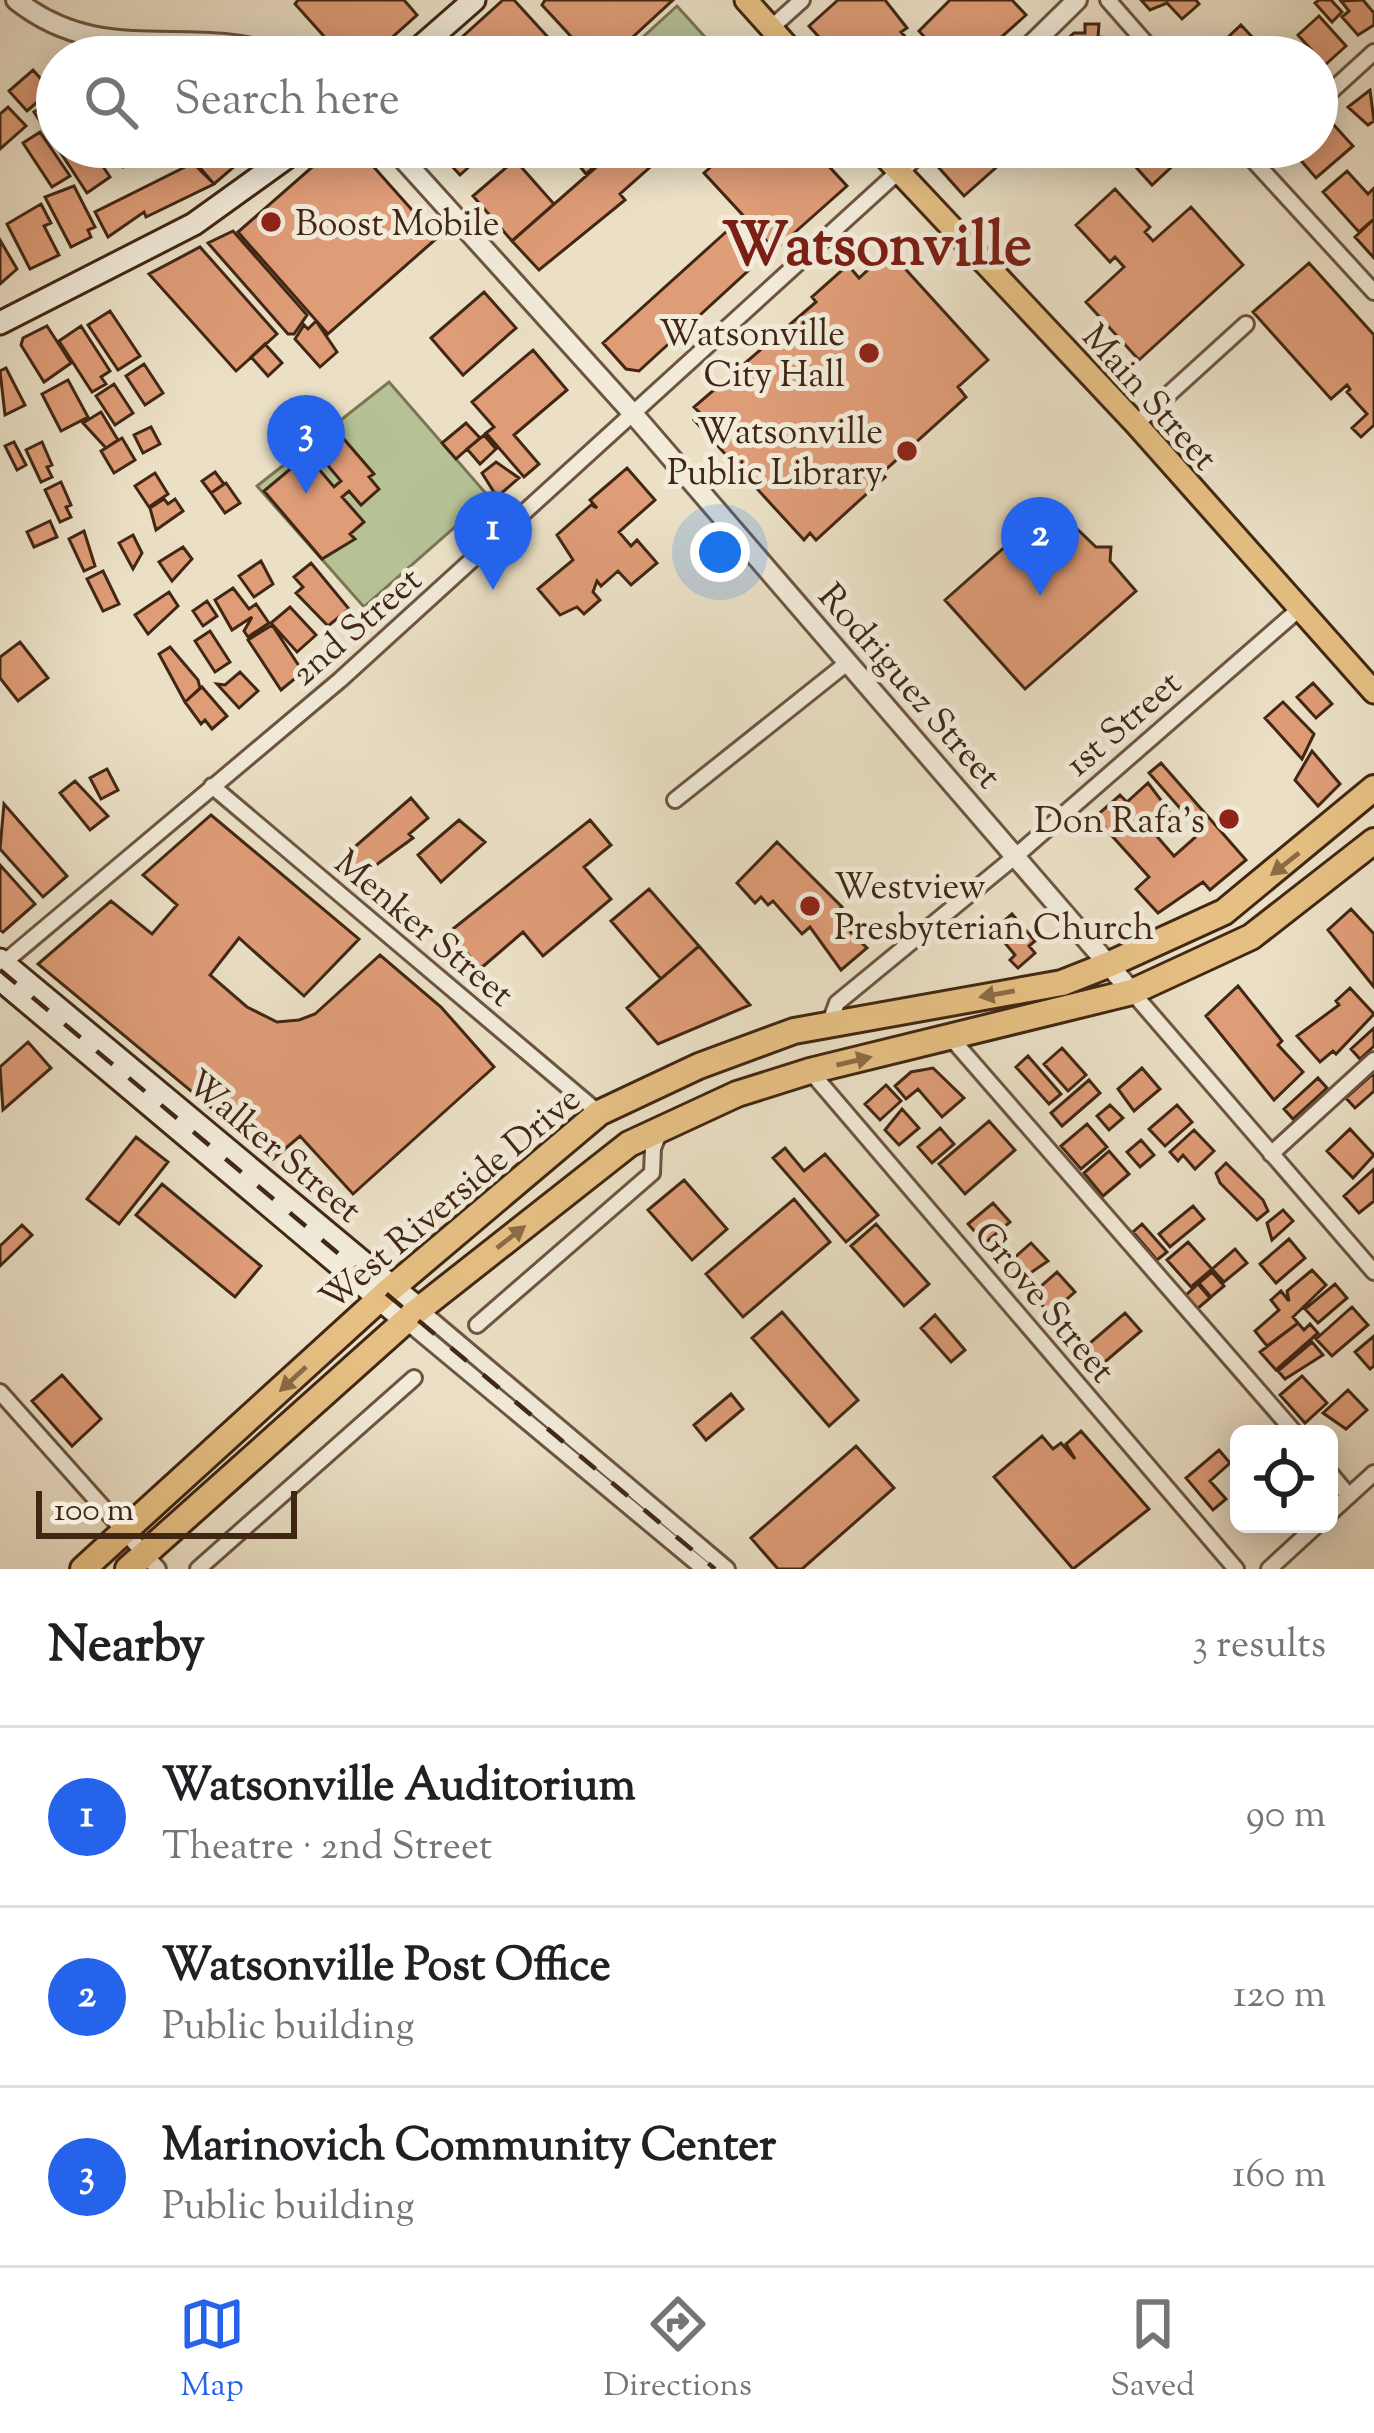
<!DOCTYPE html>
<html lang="en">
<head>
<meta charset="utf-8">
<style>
	:root { --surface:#fff; --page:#f6f6f6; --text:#202124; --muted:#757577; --line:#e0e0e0; --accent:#2563eb }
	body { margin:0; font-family:"Sorts Mill Goudy",serif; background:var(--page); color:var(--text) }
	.controls { position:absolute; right:36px; bottom:36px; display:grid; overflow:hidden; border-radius:18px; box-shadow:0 6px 30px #0003 }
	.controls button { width:108px; height:108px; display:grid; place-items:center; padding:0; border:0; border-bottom:3px solid var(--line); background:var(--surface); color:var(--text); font:60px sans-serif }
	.scale { position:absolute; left:36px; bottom:30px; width:261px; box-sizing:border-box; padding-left:12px; border:6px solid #412713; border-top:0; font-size:33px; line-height:42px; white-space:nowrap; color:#412713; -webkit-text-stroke:9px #f2ebda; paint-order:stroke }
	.you { position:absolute; left:720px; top:552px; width:42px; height:42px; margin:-30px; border:9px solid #fff; border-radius:50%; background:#1a73e8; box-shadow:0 0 0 18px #1a73e833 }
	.badge { display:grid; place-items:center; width:78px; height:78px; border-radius:50%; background:var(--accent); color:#fff; font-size:39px; font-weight:700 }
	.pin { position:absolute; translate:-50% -99px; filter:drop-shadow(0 3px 6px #0008) }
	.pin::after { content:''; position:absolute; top:63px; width:42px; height:36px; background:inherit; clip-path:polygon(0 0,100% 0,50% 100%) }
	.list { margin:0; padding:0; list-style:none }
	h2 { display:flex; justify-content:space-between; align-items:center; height:156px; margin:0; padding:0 48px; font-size:51px }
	h2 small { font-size:39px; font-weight:400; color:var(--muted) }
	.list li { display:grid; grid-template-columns:78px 1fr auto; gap:36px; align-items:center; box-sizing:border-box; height:180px; padding:0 48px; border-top:3px solid var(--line) }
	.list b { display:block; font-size:45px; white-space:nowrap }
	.list p { margin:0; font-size:39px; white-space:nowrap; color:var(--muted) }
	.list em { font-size:39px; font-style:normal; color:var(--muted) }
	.icon { flex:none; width:66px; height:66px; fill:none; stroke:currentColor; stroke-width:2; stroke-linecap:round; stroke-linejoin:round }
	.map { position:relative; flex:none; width:1374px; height:1569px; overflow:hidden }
	.search { position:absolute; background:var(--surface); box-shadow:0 6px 30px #0003; left:36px; right:36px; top:36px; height:132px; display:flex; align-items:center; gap:30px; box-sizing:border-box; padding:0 42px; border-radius:66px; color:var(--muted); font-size:45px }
	.sheet { height:696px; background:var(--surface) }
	nav { display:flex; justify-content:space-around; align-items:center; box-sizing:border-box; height:168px; border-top:3px solid var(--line); background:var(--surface); font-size:33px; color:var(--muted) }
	nav a { display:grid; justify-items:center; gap:6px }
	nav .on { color:var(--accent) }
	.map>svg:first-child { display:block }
</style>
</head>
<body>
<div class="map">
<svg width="1374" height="1569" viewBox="0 0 1374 1569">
	<rect width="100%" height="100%" fill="#ebe0c6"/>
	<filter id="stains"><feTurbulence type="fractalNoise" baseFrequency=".00167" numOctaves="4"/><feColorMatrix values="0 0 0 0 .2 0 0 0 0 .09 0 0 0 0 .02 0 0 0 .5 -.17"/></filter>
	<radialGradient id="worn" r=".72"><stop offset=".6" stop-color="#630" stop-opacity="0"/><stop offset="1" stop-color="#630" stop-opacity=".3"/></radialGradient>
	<!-- green -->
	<path fill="#b6c296" stroke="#7c7454" stroke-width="3" d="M677,6L723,57H621Z
		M389,382L489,497L364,607L257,486Z"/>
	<!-- building -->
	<path fill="#de9c77" stroke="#412713" stroke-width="3" d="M298,0H404L417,15L370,57H351L335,40L331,44L295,4Z
		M503,0H514L566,57H440Z
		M545,0H673L611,57H590L542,5Z
		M838,0H885L907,28L901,32L922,55L933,46L919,31L950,0H1012L1026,15L979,57H837L809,26Z
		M1141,0H1196L1199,4L1182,19L1167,3L1150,10Z
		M1319,0H1331L1342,12L1332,22L1315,3Z
		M1363,0L1374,13V25L1358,35L1342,17L1349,11L1341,1Z
		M1319,16L1346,46L1325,65L1298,35Z
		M1085,24H1099L1098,37L1112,38L1123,57H1047L1074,33H1085Z
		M1241,25L1254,39L1234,57H1207Z
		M33,70L51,90L27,111L9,91Z
		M1370,90L1374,121L1368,125L1348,107Z
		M57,97V147H90L110,177L87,193L34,112Z
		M8,107L26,126L0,149V114Z
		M1333,124L1353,146L1316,178L1297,156L1317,147V138Z
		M40,132L70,176L52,187L23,143Z
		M105,147H151L123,167Z
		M177,147H257L214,184Z
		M335,147H356L437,238L328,334L238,232Z
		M434,147H491L460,175Z
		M579,147H617L586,174L574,159L583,152Z
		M619,147H647L658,160L620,194L625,200L539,270L512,241Z
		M733,147H811L847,186L775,250L704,173Z
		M946,147H1019L964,196L932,160Z
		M1154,147H1193L1152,185L1134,165Z
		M515,160L554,204L512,241L473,196Z
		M195,162L214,184L146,217L144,212L108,237L95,212Z
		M1347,171L1368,194L1374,188V219L1359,232L1323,192Z
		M74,186L95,227L88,230L91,237L71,247L45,197Z
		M1115,189L1150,227L1145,232L1153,241L1191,207L1243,265L1139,360L1086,302L1124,267L1115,257L1110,262L1076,225Z
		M41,204L51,223L44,226L59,255L30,269L7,224Z
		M1374,219V258L1355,237Z
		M233,231L307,315L294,334H288L208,243Z
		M727,231L750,256V269L639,371L626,369L603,343Z
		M0,240L17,269L0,284Z
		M200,247L277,334L236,371L149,274Z
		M889,251L988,360L958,387L966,397L881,474L885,477L816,540L810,533L804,540L694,420L701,414L694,407L816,302L812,297L848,265L859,278Z
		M1309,263L1374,335V425L1361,437L1352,428L1367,414L1347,392L1350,389L1347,385L1331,399L1253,312Z
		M484,292L516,328L463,375L431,338Z
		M110,311L140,356L118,370L88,325Z
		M316,321L337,352L320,367L295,339L304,325L308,329Z
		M47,326L71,363L44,382L21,345L23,338Z
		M81,326L110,371L101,377L106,384L92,392L59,341Z
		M265,344L282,363L268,376L251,357Z
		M533,350L567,390L514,435L539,464L524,477L486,433L494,427L472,402Z
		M144,364L163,393L145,405L126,376Z
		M6,368L25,405L5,415L0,371Z
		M68,380L88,417L61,431L42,394Z
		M114,384L133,413L115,425L96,396Z
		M101,412L118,440L106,448L83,423Z
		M330,423L374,474L369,477L379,489L361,505L349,491L342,497L364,522L350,534L355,539L322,559L264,491L307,455L334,487L341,481L308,442Z
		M466,423L480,438L456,459L442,443Z
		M151,427L160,444L143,453L134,435Z
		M484,435L496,449L480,464L467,449Z
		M122,438L135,460L114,473L101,451Z
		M14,442L26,465L17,470L5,446Z
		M42,442L52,465L47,467L52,477L41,482L26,450Z
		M496,462L519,478L497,497L482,473Z
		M627,468L655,500L619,532L631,546L637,540L657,563L631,585L618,571L601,586L597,581L593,592L600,600L584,614L577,607L560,615L538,589L573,560L557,535L591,505L597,508L590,500Z
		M215,472L224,484L211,493L202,481Z
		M155,473L168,494L149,507L135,486Z
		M61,482L71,505L66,507L71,517L60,522L45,490Z
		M226,483L240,503L225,513L211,493Z
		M164,499L168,504L175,499L183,511L156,530L150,508Z
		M1052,505L1096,547H1111L1110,561L1136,591L1025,689L945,600Z
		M50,521L57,537L34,547L27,532Z
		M84,531L95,566L84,571L69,539Z
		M133,535L142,553L133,569L119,543Z
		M183,547L192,559L172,581L159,562Z
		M261,561L273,584L254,597L239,576Z
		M311,563L349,609L328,626L296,593L303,587L294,577Z
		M103,571L119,604L103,611L87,579Z
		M233,588L249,609L256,604L269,623L248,637L244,631L252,617L232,630L215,600Z
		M169,592L178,606L148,634L135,615Z
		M207,601L217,616L203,626L193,611Z
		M290,607L316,635L297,652L271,623Z
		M272,625L303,672L281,690L248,640Z
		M210,631L230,662L215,672L195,641Z
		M20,642L48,678L18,701L0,678V657Z
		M170,647L198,680L200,688L185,702L159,654Z
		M240,672L258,691L239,708L217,684L225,685Z
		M1313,683L1332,704L1316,718L1297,697Z
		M202,687L227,716L212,729L205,720L201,724L185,702Z
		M1283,702L1314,734L1302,759L1265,718Z
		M1312,751L1340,784L1318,806L1295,780Z
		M1161,763L1246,860L1210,890L1203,882L1158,913L1136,889L1149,877L1095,817L1120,795L1127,802L1148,783L1173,816L1154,833L1174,856L1201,832L1149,773Z
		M107,769L118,790L101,799L90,778Z
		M75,781L108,816L90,830L60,793Z
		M411,798L428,818L409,834L413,838L354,881L335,864Z
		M4,804L67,876L43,897L0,849Z
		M211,815L359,939L304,996L239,938L210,975L247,1007L277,1022L299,1020L315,1014L380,955L441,1007L494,1067L353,1194L300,1136L273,1159L38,964L111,901L152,934L177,905L143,875Z
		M459,820L485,842L441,882L418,855Z
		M590,820L611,845L584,867L611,899L543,956L523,932L480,969L449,932Z
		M777,842L842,907L833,915L867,948L841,970L810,927L802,934L773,901L768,905L761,897L755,903L737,883Z
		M0,865L35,904L3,932L0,930Z
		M649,889L699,946L661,979L611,921Z
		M1351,909L1374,934V987L1328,930Z
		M1012,914L1035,941L1029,946L1035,953L1018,968L1010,960L1015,955L994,930Z
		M699,946L750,1005L658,1044L627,1008Z
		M1238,986L1282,1041L1278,1045L1303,1072L1274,1100L1206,1016Z
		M1350,988L1374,1014L1336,1054L1333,1051L1320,1062L1297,1036L1339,1005L1336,1001Z
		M1374,1028V1046L1360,1059L1351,1049Z
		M28,1042L51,1068L3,1110L0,1067Z
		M1062,1048L1086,1075L1068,1091L1044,1064Z
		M1028,1056L1061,1094L1049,1104L1016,1067Z
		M933,1068L964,1098L942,1117L918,1089L906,1099L895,1086L911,1072Z
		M1142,1068L1160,1089L1134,1111L1118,1089Z
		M1374,1073V1091L1355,1108L1346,1098Z
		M1318,1078L1327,1088L1293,1119L1284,1109Z
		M1089,1080L1100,1093L1062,1126L1051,1113Z
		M886,1085L901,1101L880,1120L865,1104Z
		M1110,1105L1123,1118L1109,1130L1097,1116Z
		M1177,1105L1192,1122L1165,1146L1149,1129Z
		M902,1109L919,1128L899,1145L885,1130Z
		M989,1121L1015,1150L965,1194L939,1164Z
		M1087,1124L1107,1147L1081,1169L1061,1146Z
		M940,1128L954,1144L932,1163L918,1147Z
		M1350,1129L1374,1155L1353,1178L1327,1151Z
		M1194,1130L1214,1151L1195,1169L1183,1155L1178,1161L1170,1152Z
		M136,1137L168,1162L119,1224L87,1199Z
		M1141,1140L1154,1155L1140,1167L1127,1152Z
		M785,1148L804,1171L825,1154L878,1215L846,1242L773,1158Z
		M1109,1151L1129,1174L1103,1196L1084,1173Z
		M1226,1163L1263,1200L1268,1211L1257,1220L1220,1183L1216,1173Z
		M1374,1169V1201L1359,1213L1344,1196Z
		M684,1180L727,1229L692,1260L648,1210Z
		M162,1184L261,1266L235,1297L136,1215Z
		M794,1199L830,1242L743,1317L706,1274Z
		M993,1203L1010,1222L985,1243L968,1224Z
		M1193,1206L1204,1219L1170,1247L1159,1234Z
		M1283,1210L1293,1221L1272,1240L1267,1223Z
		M876,1224L929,1284L904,1306L851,1246Z
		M1142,1224L1167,1252L1157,1260L1133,1232Z
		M22,1225L32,1235L0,1266V1246Z
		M1289,1239L1305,1258L1276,1283L1260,1264Z
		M1188,1242L1212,1269L1191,1287L1167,1260Z
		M1031,1243L1048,1261L1017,1282L1004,1267Z
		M1235,1249L1247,1263L1224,1282L1212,1269Z
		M1312,1270L1326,1285L1293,1317L1298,1323L1267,1346L1255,1331L1279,1310L1271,1300L1281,1291L1289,1301L1287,1291Z
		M1057,1272L1075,1292L1050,1314L1032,1294Z
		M1212,1272L1224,1286L1211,1297L1199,1283Z
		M1198,1284L1210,1298L1197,1309L1185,1296Z
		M1335,1284L1347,1298L1318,1323L1305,1309Z
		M1352,1307L1368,1325L1332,1356L1316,1339Z
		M782,1312L858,1400L829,1426L752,1338Z
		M1125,1313L1141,1331L1092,1373L1076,1355Z
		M935,1315L965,1350L951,1362L921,1328Z
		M1298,1323L1304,1330L1310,1324L1318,1333L1276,1370L1260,1352Z
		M1374,1336V1366L1370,1369L1355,1352Z
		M1312,1342L1323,1355L1285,1379L1278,1371Z
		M62,1375L101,1419L72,1446L32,1401Z
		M1302,1376L1327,1403L1305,1423L1280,1395Z
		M1348,1390L1367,1410L1346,1429L1323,1413Z
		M731,1394L743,1409L706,1440L694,1425Z
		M1081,1431L1149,1509L1073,1569L994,1477L1042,1436L1053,1449L1061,1443L1075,1459L1066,1444Z
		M856,1446L894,1488L802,1569H778L751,1538Z
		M1219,1450L1230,1463L1210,1481L1226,1499L1213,1510L1186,1478Z"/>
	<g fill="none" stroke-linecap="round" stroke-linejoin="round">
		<defs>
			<path id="minor" d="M1108,0L1158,57
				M771,28L802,0
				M1317,104L1374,52
				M1241,147L1374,292
				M1255,161L1270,147
				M1136,424L1246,324
				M212,786L599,1113
				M675,800L847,663
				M0,966L340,680L898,172
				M1132,992L1374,1272
				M830,1022L837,1003L1017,855L1297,611
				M951,1038L1296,1434
				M810,1071L1236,1569
				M1271,1154L1374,1060
				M419,1309L727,1569
				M406,1321L704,1569
				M477,1325L652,1173L653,1148L661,1129
				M0,1392L158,1569
				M1329,1472L1349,1496
				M1329,1514L1374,1473
				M198,1569L414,1378
				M1269,1569L1318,1524"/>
			<path id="tertiary" d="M16,0C104,70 190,22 284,57
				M1019,57L1077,0
				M392,147L635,416L1132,992
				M898,172L924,147"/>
			<path id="secondary" d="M409,57L474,0
				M0,323L194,224L301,147
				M0,960L419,1309
				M0,979L406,1321"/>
			<path id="primary" d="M746,0L797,57
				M876,147L1136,424L1374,692"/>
			<path id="trunk" d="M83,1569L386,1293L599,1113L699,1066L794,1031L1062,983L1110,964L1224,912L1374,788
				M128,1569L412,1315L629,1144L737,1094L810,1071L1132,992L1251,937L1374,841"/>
		</defs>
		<!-- minor casing -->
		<use href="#minor" stroke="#6c5540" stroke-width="20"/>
		<!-- tertiary casing -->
		<use href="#tertiary" stroke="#6c5540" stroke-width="24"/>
		<!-- secondary casing -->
		<use href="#secondary" stroke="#412713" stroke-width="27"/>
		<!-- primary casing -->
		<use href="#primary" stroke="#412713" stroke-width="27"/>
		<!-- trunk casing -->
		<use href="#trunk" stroke="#412713" stroke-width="30"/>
		<!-- minor -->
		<use href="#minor" stroke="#f2ebda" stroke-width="14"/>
		<!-- tertiary -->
		<use href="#tertiary" stroke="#f2ebda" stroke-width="18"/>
		<!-- secondary -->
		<use href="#secondary" stroke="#f2ebda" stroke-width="21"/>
		<!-- primary -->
		<use href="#primary" stroke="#e6c083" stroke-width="21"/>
		<!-- trunk -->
		<use href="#trunk" stroke="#e6c083" stroke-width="24"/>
		<!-- rail -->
		<path stroke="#412713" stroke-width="4.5" stroke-dasharray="21 21" stroke-linecap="butt" d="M0,970L715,1569"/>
	</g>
	<!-- one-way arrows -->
	<defs><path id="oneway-solid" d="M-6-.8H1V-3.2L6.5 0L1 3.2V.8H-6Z" transform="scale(3)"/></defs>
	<g fill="#8b6c45">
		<use href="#oneway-solid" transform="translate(1285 864) rotate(142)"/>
		<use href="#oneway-solid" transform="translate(997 994) rotate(170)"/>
		<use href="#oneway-solid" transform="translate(854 1061) rotate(-13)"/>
		<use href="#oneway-solid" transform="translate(511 1237) rotate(-38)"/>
		<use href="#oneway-solid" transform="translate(293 1379) rotate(137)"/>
	</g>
	<!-- markers -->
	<g fill="#8f2418" stroke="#f2ebda" stroke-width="4.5">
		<circle cx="271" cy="222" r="12"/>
		<circle cx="869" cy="353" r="12"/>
		<circle cx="907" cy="451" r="12"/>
		<circle cx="1229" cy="819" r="12"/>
		<circle cx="810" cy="906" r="12"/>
	</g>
	<g text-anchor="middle" stroke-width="10" stroke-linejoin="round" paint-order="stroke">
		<!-- poi labels -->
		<g font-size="36" fill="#412713" stroke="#f2ebda" text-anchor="end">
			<text x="295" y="235" text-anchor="start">Boost Mobile</text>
			<text x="845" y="345">Watsonville<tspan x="845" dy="41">City Hall</tspan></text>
			<text x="883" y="443">Watsonville<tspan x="883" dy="41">Public Library</tspan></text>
			<text x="1205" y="832">Don Rafa's</text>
			<text x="834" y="898" text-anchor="start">Westview<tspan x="834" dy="41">Presbyterian Church</tspan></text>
		</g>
		<!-- street labels -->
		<g font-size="36" fill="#412713" stroke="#f2ebda">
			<text transform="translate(1151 396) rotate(48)" y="13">Main Street</text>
			<text transform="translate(355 625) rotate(-41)" y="13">2nd Street</text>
			<text transform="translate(911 685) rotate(49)" y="13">Rodriguez Street</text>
			<text transform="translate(1122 722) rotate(-41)" y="13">1st Street</text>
			<text transform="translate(425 927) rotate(40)" y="13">Menker Street</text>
			<text transform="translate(275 1145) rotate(40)" y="13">Walker Street</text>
			<text transform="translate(449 1197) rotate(-40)" y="13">West Riverside Drive</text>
			<text transform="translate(1046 1301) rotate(50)" y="13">Grove Street</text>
		</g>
		<!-- town labels -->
		<g font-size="60" font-weight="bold" fill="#7a1f14" stroke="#f2ebda">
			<text x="877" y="264">Watsonville</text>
		</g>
	</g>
	<rect width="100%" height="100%" filter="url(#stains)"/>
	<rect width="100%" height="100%" fill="url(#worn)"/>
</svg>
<div class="controls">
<button><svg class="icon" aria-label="locate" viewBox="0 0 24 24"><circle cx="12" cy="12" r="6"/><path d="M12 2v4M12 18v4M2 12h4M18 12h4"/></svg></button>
</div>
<div class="scale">100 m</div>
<div class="you"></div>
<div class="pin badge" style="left:493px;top:590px">1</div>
<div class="pin badge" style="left:1040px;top:596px">2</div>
<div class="pin badge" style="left:306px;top:494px">3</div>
<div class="search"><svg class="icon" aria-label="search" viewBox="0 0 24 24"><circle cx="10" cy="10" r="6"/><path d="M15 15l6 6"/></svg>Search here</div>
</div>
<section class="sheet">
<h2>Nearby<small>3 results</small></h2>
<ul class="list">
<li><span class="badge">1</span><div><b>Watsonville Auditorium</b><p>Theatre · 2nd Street</p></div><em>90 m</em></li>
<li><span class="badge">2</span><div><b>Watsonville Post Office</b><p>Public building</p></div><em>120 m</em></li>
<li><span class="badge">3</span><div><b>Marinovich Community Center</b><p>Public building</p></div><em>160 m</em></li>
</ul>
</section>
<nav>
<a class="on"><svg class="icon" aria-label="map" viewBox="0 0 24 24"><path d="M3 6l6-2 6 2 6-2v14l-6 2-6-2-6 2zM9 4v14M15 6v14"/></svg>Map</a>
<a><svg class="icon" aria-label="directions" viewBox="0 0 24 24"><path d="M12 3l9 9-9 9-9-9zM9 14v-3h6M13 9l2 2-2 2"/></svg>Directions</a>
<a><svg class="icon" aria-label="saved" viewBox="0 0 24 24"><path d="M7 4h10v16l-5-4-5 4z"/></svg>Saved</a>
</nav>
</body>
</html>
